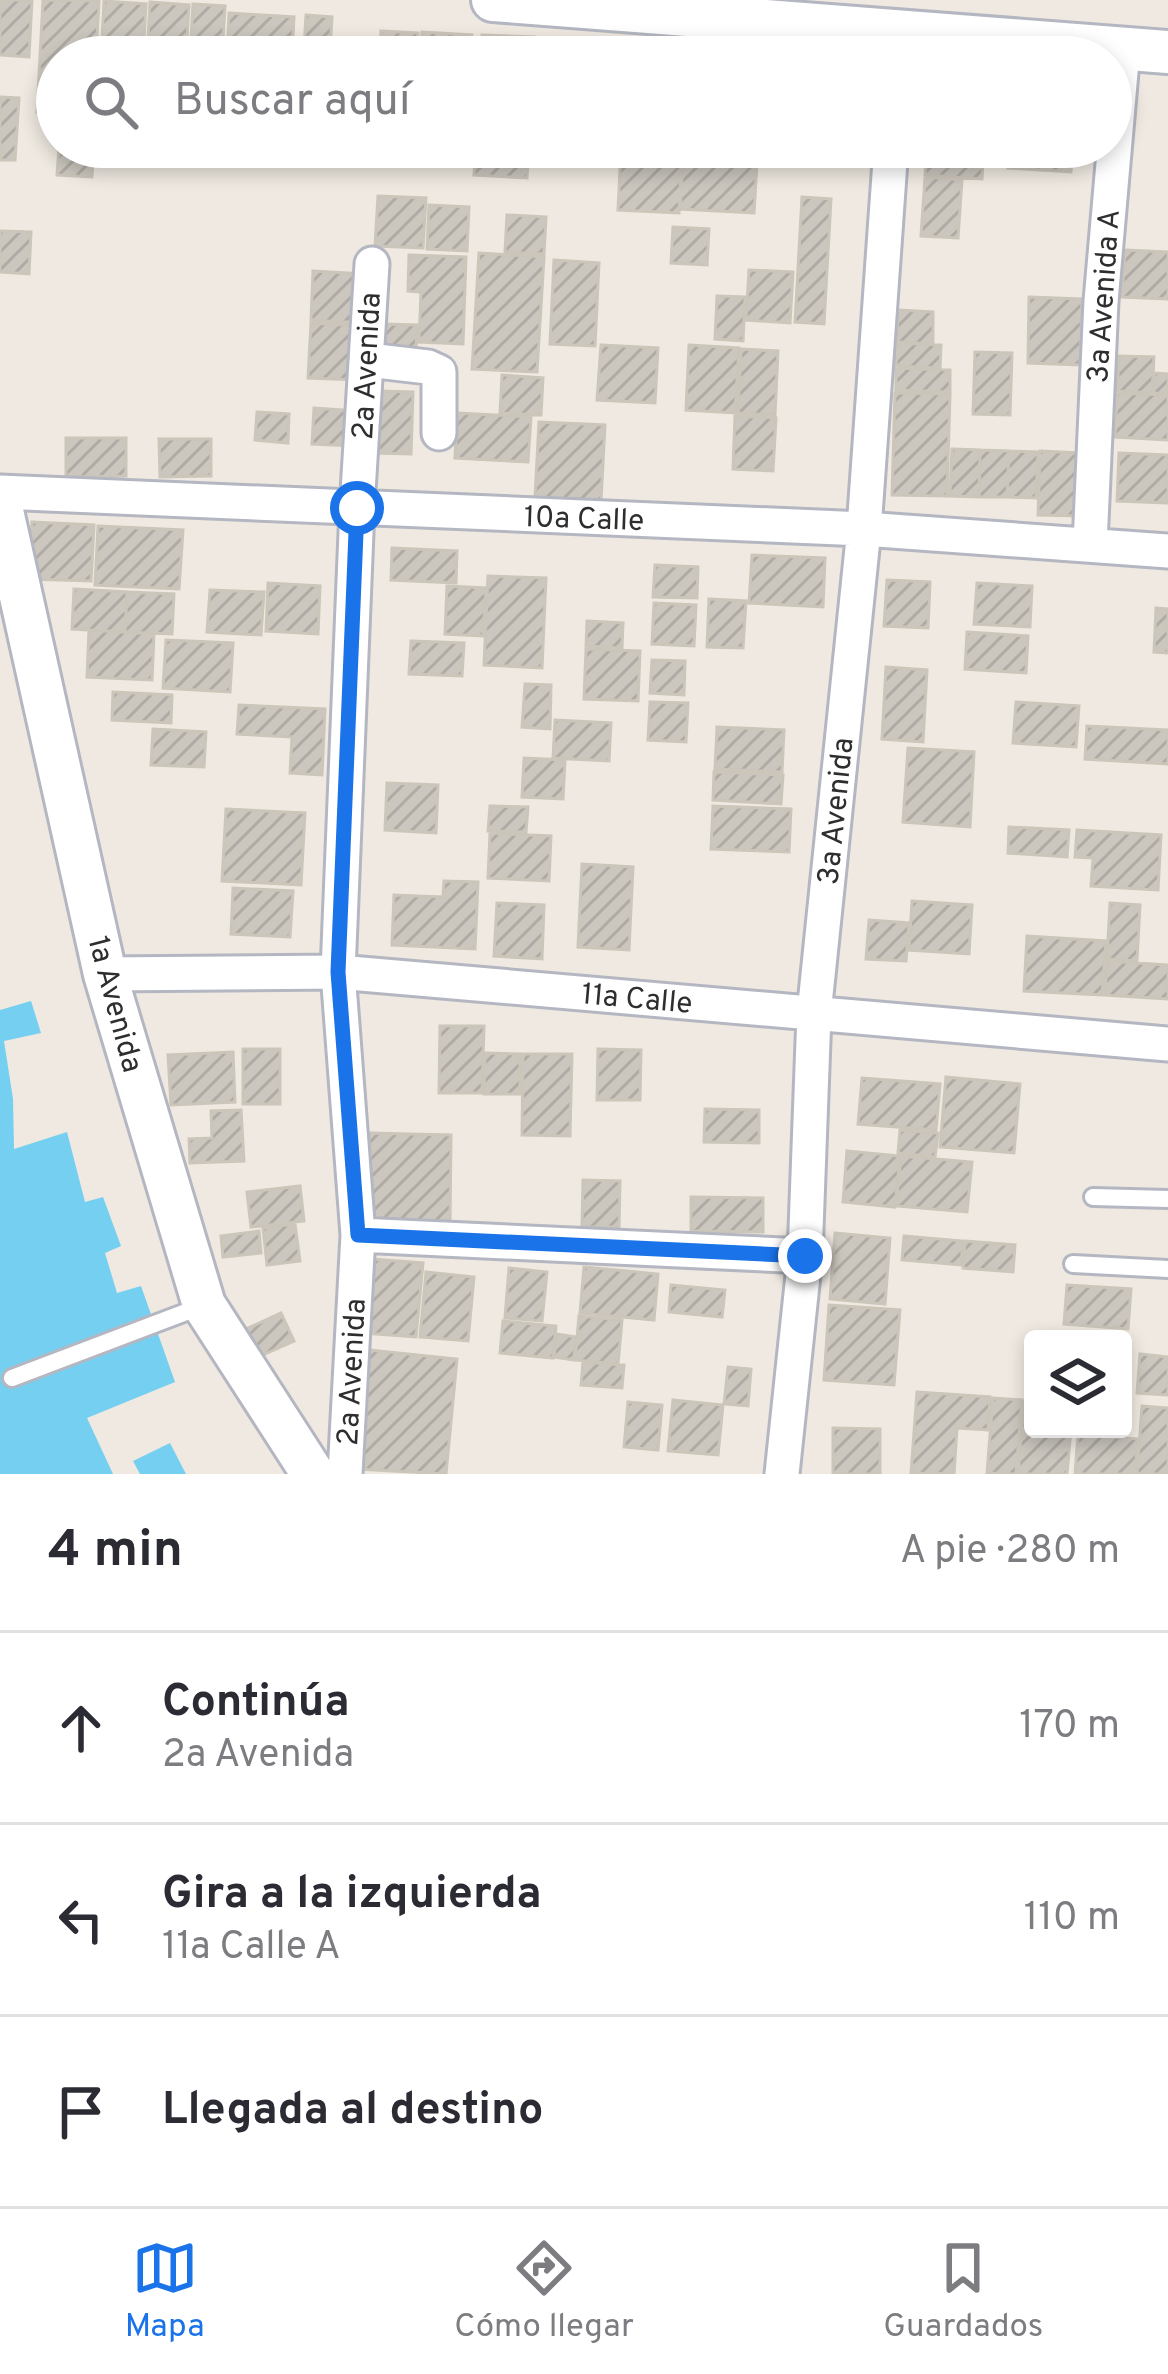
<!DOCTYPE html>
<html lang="es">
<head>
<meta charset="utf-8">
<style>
	:root { --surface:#fff; --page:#f7f7f7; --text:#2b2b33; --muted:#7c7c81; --line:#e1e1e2; --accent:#1a73e8 }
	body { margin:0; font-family:Overpass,sans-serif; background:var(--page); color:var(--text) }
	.controls { position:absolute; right:36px; bottom:36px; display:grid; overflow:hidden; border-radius:12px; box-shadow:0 6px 18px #0003 }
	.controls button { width:108px; height:108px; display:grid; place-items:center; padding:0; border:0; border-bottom:3px solid var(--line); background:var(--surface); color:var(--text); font:60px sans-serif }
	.stop { position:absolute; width:36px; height:36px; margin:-27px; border:9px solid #1a73e8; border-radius:50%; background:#fff }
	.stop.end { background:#1a73e8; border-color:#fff; box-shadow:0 3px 12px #0008 }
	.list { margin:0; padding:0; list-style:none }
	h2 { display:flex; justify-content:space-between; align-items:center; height:156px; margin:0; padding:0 48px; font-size:51px }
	h2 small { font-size:39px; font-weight:400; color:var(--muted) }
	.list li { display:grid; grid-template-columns:78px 1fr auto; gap:36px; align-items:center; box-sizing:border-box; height:192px; padding:0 48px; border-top:3px solid var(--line) }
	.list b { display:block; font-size:45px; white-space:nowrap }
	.list p { margin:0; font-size:39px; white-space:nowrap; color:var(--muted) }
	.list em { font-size:39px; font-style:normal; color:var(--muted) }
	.icon { flex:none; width:66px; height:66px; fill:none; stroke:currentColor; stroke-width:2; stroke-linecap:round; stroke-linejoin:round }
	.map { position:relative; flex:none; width:1168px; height:1474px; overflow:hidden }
	.search { position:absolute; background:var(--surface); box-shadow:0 6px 18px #0003; left:36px; right:36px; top:36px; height:132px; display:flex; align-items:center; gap:30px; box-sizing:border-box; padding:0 42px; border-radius:66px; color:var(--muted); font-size:45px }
	.sheet { height:732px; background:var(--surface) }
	nav { display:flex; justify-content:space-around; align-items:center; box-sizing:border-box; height:168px; border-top:3px solid var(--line); background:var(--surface); font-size:33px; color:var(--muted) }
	nav a { display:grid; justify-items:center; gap:6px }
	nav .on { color:var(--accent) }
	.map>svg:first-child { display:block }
</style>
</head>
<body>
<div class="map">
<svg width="1168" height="1474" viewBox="0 0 1168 1474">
	<defs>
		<pattern id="building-hatch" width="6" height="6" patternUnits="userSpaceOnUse" patternTransform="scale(3)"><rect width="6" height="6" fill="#cbc7bf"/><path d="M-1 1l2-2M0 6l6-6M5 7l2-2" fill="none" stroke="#afaba4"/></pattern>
	</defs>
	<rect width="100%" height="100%" fill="#efe9e1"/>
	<!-- water -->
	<path fill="#75cff0" d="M31,1001L41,1033L4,1041L13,1099L14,1149L67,1132L85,1202L103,1197L121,1246L105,1253L117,1293L141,1286L175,1382L87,1418L113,1474H0V1010Z
		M170,1443L186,1474H140L133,1461Z"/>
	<!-- building -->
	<path fill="url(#building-hatch)" stroke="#cbc5ba" stroke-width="3" d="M0,0H32L29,57L0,55Z
		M43,0L99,1L96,57H57V113L37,112Z
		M104,1L146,4L143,57H101Z
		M150,2L189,5L186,57H147Z
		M193,4L225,6L222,57H190Z
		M229,13L294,17L292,57H227Z
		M306,15L332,17L330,51L304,49Z
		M381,31L418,33L417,57H380Z
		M422,32L472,35L471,57H420Z
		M482,35L534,37L533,57H481Z
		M544,41L599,44L598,57H543Z
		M600,44L642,46L641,57H600Z
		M644,45L674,47L673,57H643Z
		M677,47L762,52V57H676Z
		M0,97L19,98L15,160H0Z
		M59,147H94L92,177L57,175Z
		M415,147H465V157L415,154Z
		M476,147H529L527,178L474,175Z
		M684,147H758L754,213L680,209Z
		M927,147H984L982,179L925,175Z
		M1010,147H1073L1071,172L1008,168Z
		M621,148L682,151L679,213L618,210Z
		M925,177L962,180L958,238L921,236Z
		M378,196L426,198L423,248L375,246Z
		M802,197L831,199L824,324L795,322Z
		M429,205L469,207L467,251L427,249Z
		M507,215L546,217L544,254L505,252Z
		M673,227L709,229L707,265L671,263Z
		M0,231L31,232L29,274L0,272Z
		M1125,250L1168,252V299L1122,297Z
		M479,253L544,257L537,372L472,369Z
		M409,255L466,257L463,344L419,342L421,292L408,291Z
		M554,260L599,263L595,346L550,344Z
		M749,270L793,272L790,323L746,320Z
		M313,271L364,274L361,323L311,320Z
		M717,296L745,297L743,341L715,339Z
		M1029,297L1082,299L1080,365L1028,363Z
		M898,310L933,312V344L897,342Z
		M311,323L361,326L358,380L308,378Z
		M382,324L417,325L416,355L381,354Z
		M897,343L941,345L940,368L896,366Z
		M601,345L658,348L655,403L597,400Z
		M689,345L739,348L735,413L686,410Z
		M741,349L778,351L775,415L738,413Z
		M975,352L1012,353L1010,415L973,414Z
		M1119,356L1154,357L1152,393L1117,391Z
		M896,368L950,370V392L896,390Z
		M1154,373L1168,374V394L1154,393Z
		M502,375L543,378L541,415L500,413Z
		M379,391L413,392L411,454L376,453Z
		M895,393L950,394L947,496L892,495Z
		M1117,393L1168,395V440L1115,437Z
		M314,408L355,411L353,446L312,444Z
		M257,412L289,414L288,443L255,440Z
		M457,413L531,417L528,462L455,458Z
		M735,416L776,418L773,471L733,469Z
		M539,422L605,425L601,501L535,497Z
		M66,438H126V476L66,477Z
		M159,439H211V476L160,477Z
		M952,449L980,450L979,497L950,496Z
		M980,450L1009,451L1007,497H979Z
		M1009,451L1038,452L1036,498L1007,497Z
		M1040,451L1081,453L1079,516L1038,515Z
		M1119,453L1168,455V503L1117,501Z
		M32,522L94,525L91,581L29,579Z
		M98,526L183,530L179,589L95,585Z
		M392,548L457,551L456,583L391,580Z
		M752,555L825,558L823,607L749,603Z
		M655,565L698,567L697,598L653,597Z
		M488,576L546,578L542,668L484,665Z
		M887,580L930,582L928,628L884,626Z
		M268,583L320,586L318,634L266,631Z
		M977,583L1032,586L1030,627L974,624Z
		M447,586L486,588L483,636L445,634Z
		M74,589L127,592L125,632L72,629Z
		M210,590L264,592L261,635L207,632Z
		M127,592L174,594L172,634L125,632Z
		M709,599L746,601L743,648L707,647Z
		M654,603L696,605L694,646L652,644Z
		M1156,608L1168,609V653L1154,652Z
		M587,621L623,623L622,648L586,646Z
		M89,630L154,634L152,680L87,677Z
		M967,632L1028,636L1026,673L965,669Z
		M166,640L233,643L230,692L163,688Z
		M411,641L464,643L462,676L409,674Z
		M586,649L640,651L638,701L584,699Z
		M652,660L685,661L684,695L650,693Z
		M886,667L927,670L923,742L882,739Z
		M525,684L551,685L550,729L522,727Z
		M113,692L172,695L171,723L112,720Z
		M650,702L688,703L686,742L648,740Z
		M1016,702L1079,706L1076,747L1013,743Z
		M239,705L325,709L322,775L290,773L292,737L237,734Z
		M555,720L611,723L609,761L553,758Z
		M1087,726L1168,730V764L1085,759Z
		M717,727L784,730L782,772L715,769Z
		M153,729L206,732L204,767L151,765Z
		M908,748L974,752L970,827L903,822Z
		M524,758L565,760L563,799L522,797Z
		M714,772L783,775L781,804L713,800Z
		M387,783L438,785L436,833L385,830Z
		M490,806L528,807L526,832L488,831Z
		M713,806L791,809L789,852L711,849Z
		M226,809L305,813L301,885L222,881Z
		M1009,827L1069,830L1067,857L1008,853Z
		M1077,830L1161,835L1158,890L1091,886L1093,858L1075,857Z
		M490,833L551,836L549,881L488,878Z
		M582,864L633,867L629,950L578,947Z
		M444,881L478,882L475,949L392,945L394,895L443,897Z
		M233,888L293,891L290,937L231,934Z
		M912,901L972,905L969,954L909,950Z
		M497,903L544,905L542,959L494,956Z
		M1110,903L1140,905L1137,961L1107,959Z
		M869,920L909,923L906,961L866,959Z
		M1027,936L1106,941L1102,995L1024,991Z
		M1107,961L1168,965V999L1105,995Z
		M440,1026H484L482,1093H439Z
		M243,1049H280V1104H243Z
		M598,1049L641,1050L640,1100H597Z
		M233,1052L235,1102L171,1105L168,1055Z
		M485,1053L520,1054V1094H484Z
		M523,1054H572L570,1136L522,1135Z
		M946,1077L1020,1084L1014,1153L940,1147Z
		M862,1078L940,1084L936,1130L858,1124Z
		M705,1109L759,1110V1143L704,1142Z
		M241,1110L244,1161L190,1163L189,1139L212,1138L211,1111Z
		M900,1130L938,1133L935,1157L898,1153Z
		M369,1133L451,1135L450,1224L368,1223Z
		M847,1151L900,1156L895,1207L843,1202Z
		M901,1156L972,1162L967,1212L896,1206Z
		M583,1180L620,1181L619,1227H582Z
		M300,1186L304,1221L251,1227L247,1192Z
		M691,1197L763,1198V1232L691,1231Z
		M295,1224L300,1261L267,1265L263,1228Z
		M259,1231L261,1253L223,1257L221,1236Z
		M835,1233L890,1238L885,1304L830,1299Z
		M904,1236L963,1241L961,1265L902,1260Z
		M965,1241L1015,1245L1013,1272L963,1268Z
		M371,1259L423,1263L416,1337L364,1333Z
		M584,1267L658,1274L654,1320L580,1313Z
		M509,1268L547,1272L542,1321L505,1318Z
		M426,1272L474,1277L468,1341L420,1337Z
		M671,1285L725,1290L722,1317L669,1312Z
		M1067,1285L1131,1289L1128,1329L1064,1324Z
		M829,1305L900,1310L894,1385L824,1380Z
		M281,1313L294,1341L256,1358L244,1330Z
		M579,1316L622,1320L618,1364L575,1360Z
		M503,1321L556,1326L553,1358L500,1353Z
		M556,1334L576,1337L574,1360L554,1357Z
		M369,1350L457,1359L446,1474L358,1469Z
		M1140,1354L1168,1357V1395L1137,1393Z
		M583,1362L624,1365L622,1388L581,1385Z
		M728,1367L751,1369L748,1406L724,1404Z
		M917,1392L990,1397L988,1430L957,1428L954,1474L911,1473Z
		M993,1398L1022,1400L1016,1474L987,1473Z
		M673,1400L723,1405L718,1455L668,1451Z
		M628,1402L662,1405L658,1450L624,1447Z
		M1024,1402H1033V1429H1071L1067,1474H1018Z
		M1142,1406L1168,1408V1474H1137Z
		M833,1428L880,1429V1474H833Z
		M1078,1434L1138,1439L1135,1474H1075Z"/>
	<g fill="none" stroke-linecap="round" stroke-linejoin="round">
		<defs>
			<path id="service" d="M1093,1197L1168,1199
				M1073,1264L1168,1269
				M12,1378L202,1306"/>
			<path id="minor" d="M368,360L428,367L439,372V433
				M0,492L864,529L1168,551
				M1090,544L1101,301L1123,49
				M105,974L338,972L1168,1044
				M358,1235L805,1256
				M345,1474L358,1235L338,972L357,508L372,264
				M782,1474L805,1256L814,1014L864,529L891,147"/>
			<path id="tertiary" d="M493,0L1168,52
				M0,502L105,974L204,1305L313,1474"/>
		</defs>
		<!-- service casing -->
		<use href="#service" stroke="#b4b7c1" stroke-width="22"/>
		<!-- minor casing -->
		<use href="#minor" stroke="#b4b7c1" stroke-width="39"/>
		<!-- tertiary casing -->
		<use href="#tertiary" stroke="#b4b7c1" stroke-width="48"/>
		<!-- service -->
		<use href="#service" stroke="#fff" stroke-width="16"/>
		<!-- minor -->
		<use href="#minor" stroke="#fff" stroke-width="33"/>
		<!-- tertiary -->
		<use href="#tertiary" stroke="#fff" stroke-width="42"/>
	</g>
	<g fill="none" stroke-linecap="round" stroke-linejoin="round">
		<!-- route -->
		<path stroke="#1a73e8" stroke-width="15" d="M357,508L338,972L358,1235L805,1256"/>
	</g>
	<g text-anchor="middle" stroke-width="9" stroke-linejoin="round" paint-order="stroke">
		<!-- street labels -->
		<g font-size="30" fill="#2e2e2e" stroke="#fff">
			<text transform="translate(1103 296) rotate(-86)" y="10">3a Avenida A</text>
			<text transform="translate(366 366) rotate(-87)" y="10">2a Avenida</text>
			<text transform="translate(584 518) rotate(2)" y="10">10a Calle</text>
			<text transform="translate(835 811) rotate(-84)" y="10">3a Avenida</text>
			<text transform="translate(637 998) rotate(5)" y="10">11a Calle</text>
			<text transform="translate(116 1004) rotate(75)" y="10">1a Avenida</text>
			<text transform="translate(351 1372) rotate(-87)" y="10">2a Avenida</text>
		</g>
	</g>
</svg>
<div class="controls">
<button><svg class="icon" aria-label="layers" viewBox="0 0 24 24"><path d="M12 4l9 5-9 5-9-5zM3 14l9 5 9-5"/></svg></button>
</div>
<div class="stop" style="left:357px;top:508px"></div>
<div class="stop end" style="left:805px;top:1256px"></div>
<div class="search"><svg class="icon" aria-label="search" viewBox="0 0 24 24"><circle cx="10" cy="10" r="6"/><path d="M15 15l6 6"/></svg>Buscar aquí</div>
</div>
<section class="sheet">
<h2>4 min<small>A pie · 280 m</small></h2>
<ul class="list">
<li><svg class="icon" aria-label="ahead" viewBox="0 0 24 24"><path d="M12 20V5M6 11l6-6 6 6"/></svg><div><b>Continúa</b><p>2a Avenida</p></div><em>170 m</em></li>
<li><svg class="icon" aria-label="left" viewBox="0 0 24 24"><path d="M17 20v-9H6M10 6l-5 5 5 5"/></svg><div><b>Gira a la izquierda</b><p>11a Calle A</p></div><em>110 m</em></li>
<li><svg class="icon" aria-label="arrive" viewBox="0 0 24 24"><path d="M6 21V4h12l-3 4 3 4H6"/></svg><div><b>Llegada al destino</b></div></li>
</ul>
</section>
<nav>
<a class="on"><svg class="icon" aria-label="map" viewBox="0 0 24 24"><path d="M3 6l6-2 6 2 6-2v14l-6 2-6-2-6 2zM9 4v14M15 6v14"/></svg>Mapa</a>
<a><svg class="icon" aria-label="directions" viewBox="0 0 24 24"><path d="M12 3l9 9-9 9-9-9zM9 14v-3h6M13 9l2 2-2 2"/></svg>Cómo llegar</a>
<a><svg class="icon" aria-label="saved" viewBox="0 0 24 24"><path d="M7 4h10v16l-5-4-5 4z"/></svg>Guardados</a>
</nav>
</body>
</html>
